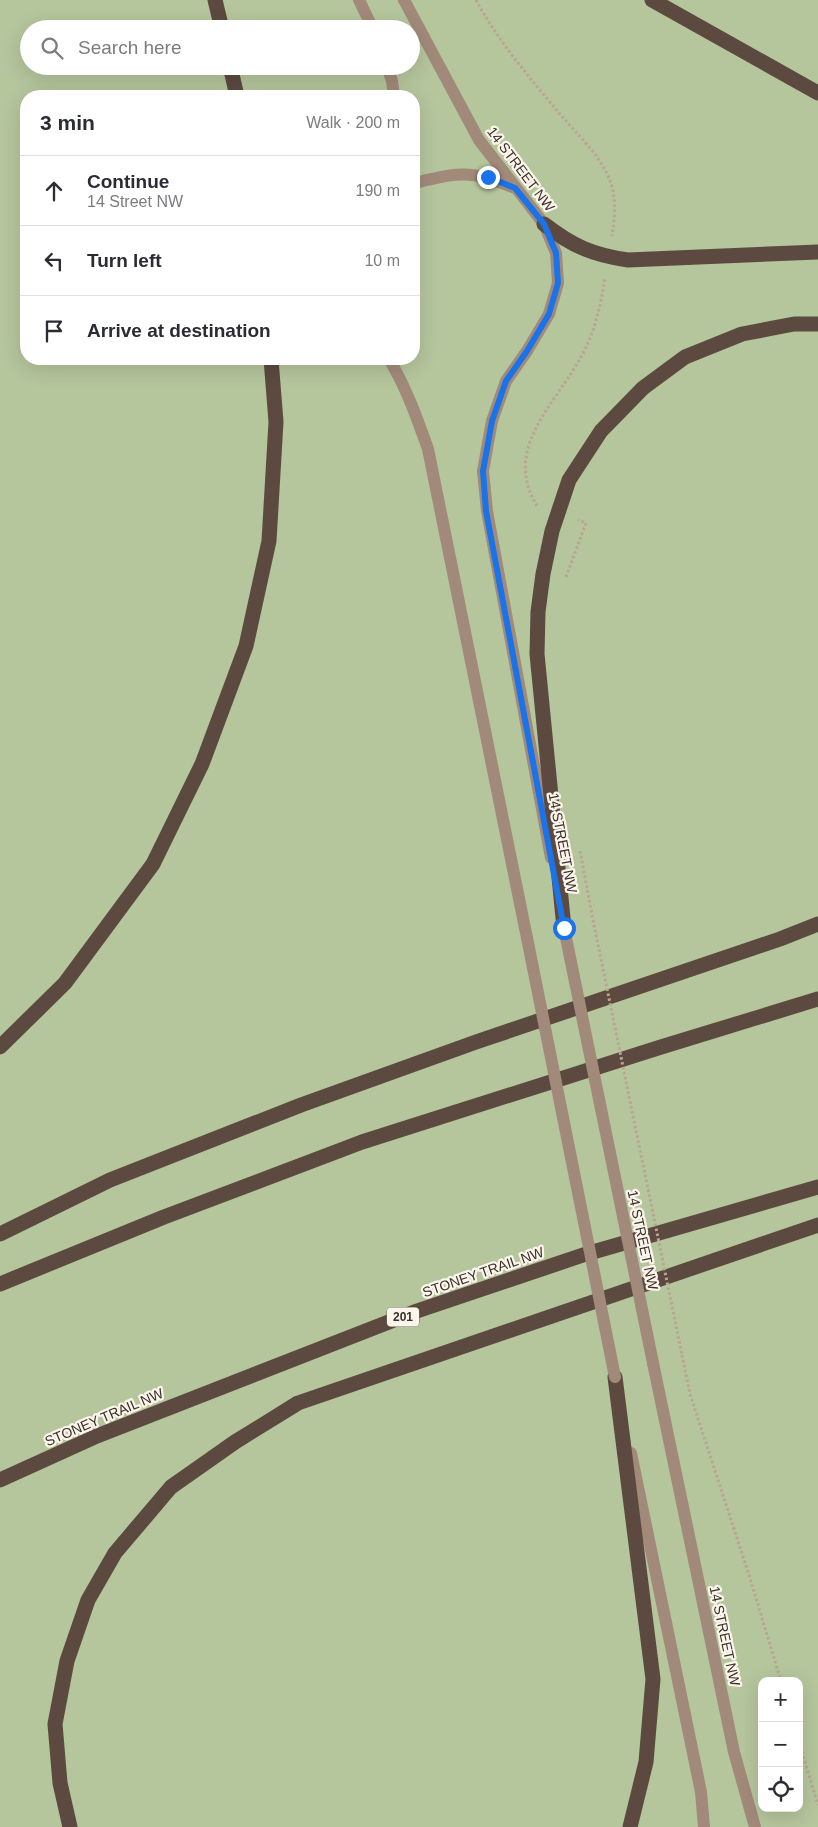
<!DOCTYPE html>
<html lang="en">
<head>
<meta charset="utf-8">
<style>
	:root { --surface:#fff; --page:#f2f2f3; --text:#2b2b33; --muted:#7c7c81; --line:#e1e1e2 }
	body { margin:0; font-family:Arial,sans-serif; background:var(--page); color:var(--text) }
	.controls { position:absolute; right:15px; bottom:15px; display:grid; overflow:hidden; border-radius:10px; box-shadow:0 5px 20px #0002 }
	.controls button { width:45px; height:45px; display:grid; place-items:center; padding:0; border:0; border-bottom:1px solid var(--line); background:var(--surface); color:var(--text); font:25px sans-serif }
	.stop { position:absolute; width:15px; height:15px; margin:-11px; border:4px solid #1a73e8; border-radius:50%; background:#fff }
	.stop.end { background:#1a73e8; border-color:#fff; box-shadow:0 1px 5px #0008 }
	.list { margin:0; padding:0; list-style:none }
	h2 { display:flex; justify-content:space-between; align-items:center; height:65px; margin:0; padding:0 20px; font-size:21px }
	h2 small { font-size:16px; font-weight:400; color:var(--muted) }
	.list li { display:grid; grid-template-columns:32px 1fr auto; gap:15px; align-items:center; box-sizing:border-box; height:70px; padding:0 20px; border-top:1px solid var(--line) }
	.list b { display:block; font-size:19px; white-space:nowrap }
	.list p { margin:0; font-size:16px; white-space:nowrap; color:var(--muted) }
	.list em { font-size:16px; font-style:normal; color:var(--muted) }
	.icon { flex:none; width:28px; height:28px; fill:none; stroke:currentColor; stroke-width:2; stroke-linecap:round; stroke-linejoin:round }
	.map { position:relative; flex:none; width:818px; height:1827px; overflow:hidden }
	.search { position:absolute; background:var(--surface); box-shadow:0 5px 20px #0002; left:20px; top:20px; width:400px; height:55px; display:flex; align-items:center; gap:12px; box-sizing:border-box; padding:0 18px; border-radius:28px; color:var(--muted); font-size:19px }
	.panel { position:absolute; background:var(--surface); box-shadow:0 5px 20px #0002; left:20px; top:90px; width:400px; height:275px; border-radius:20px }
	.map>svg:first-child { display:block }
</style>
</head>
<body>
<div class="map">
<svg width="818" height="1827" viewBox="0 0 818 1827">
	<rect width="100%" height="100%" fill="#f4ebde"/>
	<!-- green -->
	<path fill="#b5c59c" fill-rule="evenodd" d="M0,0H818V1827H0ZM29,29H411V66H29ZM26,96H414V359H26ZM762,1681H799V1808H762Z"/>
	<g fill="none" stroke-linecap="round" stroke-linejoin="round">
		<!-- path -->
		<path stroke="#baa593" stroke-width="3" stroke-dasharray="2.5 2.5" stroke-linecap="butt" d="M476,0C498,41 530,78 559,113C576,133 597,152 608,176C617,194 615,217 612,236
			M537,506C502,448 555,405 581,357C595,332 601,304 605,277
			M566,577L586,523L578,520
			M580,851L593,920
			M682,1355L690,1394L749,1575L781,1681
			M799,1742L818,1805"/>
		<!-- secondary -->
		<path stroke="#a28a7a" stroke-width="12" d="M359,0L373,29
			M404,0L479,140L544,224L556,253L558,283L549,314L527,351L506,381L492,421L483,471L487,511L551,858
			M387,66L392,81L394,96
			M414,185C419,181 426,180 432,179C466,170 483,175 515,188
			M389,359C406,387 417,418 428,449L527,938
			M653,1363L734,1752L755,1827
			M631,1453L701,1792L704,1827"/>
		<!-- highway -->
		<path stroke="#5c4a40" stroke-width="15" d="M215,0L222,29
			M652,0L818,93
			M230,66L237,96
			M544,224C572,246 593,255 628,260L818,252
			M564,928L537,654L538,612L543,574L552,531L569,480L601,431L643,388L685,357L742,334L794,324H818
			M0,1047L65,983L153,864L202,764L246,646L269,541L276,422L271,359
			M0,1234L110,1180L301,1105L476,1042L780,939L818,924
			M0,1284L164,1217L362,1142L661,1047L818,999
			M615,1377L653,1679L646,1762L630,1827
			M0,1480L97,1436L417,1311L586,1254L818,1187
			M70,1827L60,1783L55,1724L67,1661L88,1600L115,1553L171,1487L235,1442L298,1403L818,1225"/>
		<!-- path-bridge -->
		<path stroke="#baa593" stroke-width="3" stroke-dasharray="2.5 2.5" stroke-linecap="butt" d="M593,920L682,1355"/>
		<!-- secondary-bridge -->
		<path stroke="#a28a7a" stroke-width="12" d="M564,928L653,1363
			M527,938L615,1377"/>
	</g>
	<g fill="none" stroke-linecap="round" stroke-linejoin="round">
		<!-- route -->
		<path stroke="#1a73e8" stroke-width="6" d="M488,177L515,188L544,224L556,253L558,283L549,314L527,351L506,381L492,421L483,471L486,511L564,928"/>
	</g>
	<g text-anchor="middle" stroke-width="4.5" stroke-linejoin="round" paint-order="stroke">
		<!-- shield labels -->
		<rect fill="#fbf5eb" stroke="#746a63" stroke-width="1" x="387" y="1307.5" width="32" height="19" rx="4"/>
		<g font-size="12" font-weight="bold" fill="#3a2f29">
			<text x="403" y="1321">201</text>
		</g>
		<!-- street labels -->
		<g font-size="14" fill="#3a2f29" stroke="#fbf5eb">
			<text transform="translate(521 169) rotate(53)" y="5">14 STREET NW</text>
			<text transform="translate(563 843) rotate(79)" y="5">14 STREET NW</text>
			<text transform="translate(643 1240) rotate(78)" y="5">14 STREET NW</text>
			<text transform="translate(483 1272) rotate(-19)" y="5">STONEY TRAIL NW</text>
			<text transform="translate(104 1417) rotate(-23)" y="5">STONEY TRAIL NW</text>
			<text transform="translate(725 1636) rotate(78)" y="5">14 STREET NW</text>
		</g>
	</g>
</svg>
<div class="controls">
<button>+</button>
<button>−</button>
<button><svg class="icon" aria-label="locate" viewBox="0 0 24 24"><circle cx="12" cy="12" r="6"/><path d="M12 2v4M12 18v4M2 12h4M18 12h4"/></svg></button>
</div>
<div class="stop" style="left:564px;top:928px"></div>
<div class="stop end" style="left:488px;top:177px"></div>
<div class="search"><svg class="icon" aria-label="search" viewBox="0 0 24 24"><circle cx="10" cy="10" r="6"/><path d="M15 15l6 6"/></svg>Search here</div>
<section class="panel">
<h2>3 min<small>Walk · 200 m</small></h2>
<ul class="list">
<li><svg class="icon" aria-label="ahead" viewBox="0 0 24 24"><path d="M12 20V5M6 11l6-6 6 6"/></svg><div><b>Continue</b><p>14 Street NW</p></div><em>190 m</em></li>
<li><svg class="icon" aria-label="left" viewBox="0 0 24 24"><path d="M17 20v-9H6M10 6l-5 5 5 5"/></svg><div><b>Turn left</b></div><em>10 m</em></li>
<li><svg class="icon" aria-label="arrive" viewBox="0 0 24 24"><path d="M6 21V4h12l-3 4 3 4H6"/></svg><div><b>Arrive at destination</b></div></li>
</ul>
</section>
</div>
</body>
</html>
